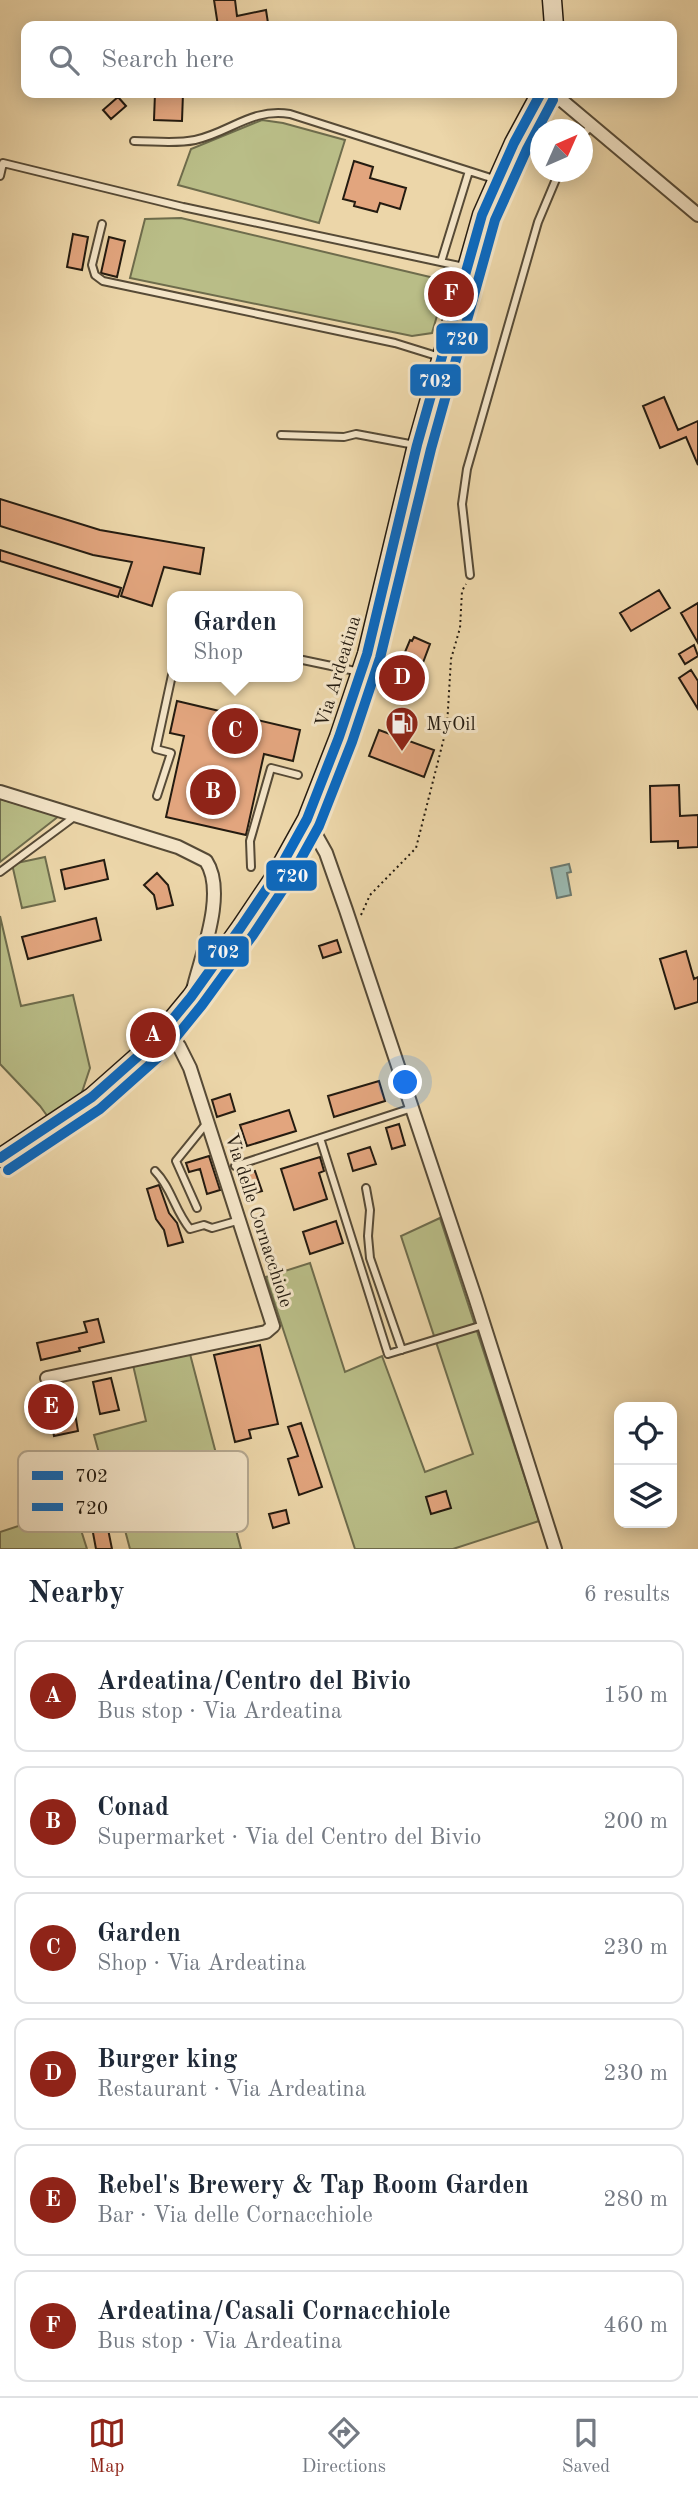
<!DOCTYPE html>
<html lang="en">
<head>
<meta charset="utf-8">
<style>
	:root { --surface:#fff; --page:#f6f6f7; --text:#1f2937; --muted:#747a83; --line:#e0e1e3; --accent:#8f2418 }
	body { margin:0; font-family:"Old Standard TT",serif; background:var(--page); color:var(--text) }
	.controls { position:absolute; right:21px; bottom:21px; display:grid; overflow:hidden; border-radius:14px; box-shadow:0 4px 18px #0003 }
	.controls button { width:63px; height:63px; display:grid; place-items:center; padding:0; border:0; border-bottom:2px solid var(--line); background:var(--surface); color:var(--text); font:35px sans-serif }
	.compass { position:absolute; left:530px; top:119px; width:63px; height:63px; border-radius:50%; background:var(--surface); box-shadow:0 4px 18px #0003; rotate:45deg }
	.you { position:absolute; left:406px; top:1083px; width:24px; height:24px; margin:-18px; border:5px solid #fff; border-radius:50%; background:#1a73e8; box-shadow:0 0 0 10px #1a73e833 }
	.badge { display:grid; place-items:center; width:46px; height:46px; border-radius:50%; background:var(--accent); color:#fff; font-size:23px; font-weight:700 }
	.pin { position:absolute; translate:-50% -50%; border:4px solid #fff; box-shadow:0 2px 7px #0006 }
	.popup { position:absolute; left:167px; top:591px; width:136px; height:91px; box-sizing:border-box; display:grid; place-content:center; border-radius:14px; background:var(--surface); filter:drop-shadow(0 2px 5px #0005); font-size:23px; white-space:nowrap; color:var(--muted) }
	.popup b { font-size:26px; color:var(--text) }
	.popup::after { content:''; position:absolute; left:50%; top:100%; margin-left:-14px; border:14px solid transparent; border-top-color:var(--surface) }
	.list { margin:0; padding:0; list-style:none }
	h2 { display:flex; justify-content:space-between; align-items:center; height:91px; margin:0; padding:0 28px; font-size:30px }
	h2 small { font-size:23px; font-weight:400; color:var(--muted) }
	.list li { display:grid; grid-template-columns:46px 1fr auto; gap:21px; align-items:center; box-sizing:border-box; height:112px; margin:0 14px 14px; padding:0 14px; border:2px solid var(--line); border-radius:14px }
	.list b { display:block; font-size:26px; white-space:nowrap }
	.list p { margin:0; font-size:23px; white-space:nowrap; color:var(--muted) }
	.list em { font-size:23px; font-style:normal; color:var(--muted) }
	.icon { flex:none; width:38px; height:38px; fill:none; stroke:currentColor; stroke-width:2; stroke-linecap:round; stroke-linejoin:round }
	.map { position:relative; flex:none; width:698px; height:1549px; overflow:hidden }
	.search { position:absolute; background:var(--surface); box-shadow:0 4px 18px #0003; left:21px; right:21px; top:21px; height:77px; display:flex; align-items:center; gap:18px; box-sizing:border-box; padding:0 24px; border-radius:14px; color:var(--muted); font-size:26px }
	.sheet { height:847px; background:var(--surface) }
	nav { display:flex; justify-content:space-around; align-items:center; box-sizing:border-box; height:98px; border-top:2px solid var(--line); background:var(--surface); font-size:19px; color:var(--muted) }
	nav a { display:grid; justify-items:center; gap:4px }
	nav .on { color:var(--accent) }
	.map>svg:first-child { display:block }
</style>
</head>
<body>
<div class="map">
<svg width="698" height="1549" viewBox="0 0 698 1549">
	<rect width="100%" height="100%" fill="#ecd6a9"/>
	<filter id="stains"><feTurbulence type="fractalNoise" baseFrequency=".00286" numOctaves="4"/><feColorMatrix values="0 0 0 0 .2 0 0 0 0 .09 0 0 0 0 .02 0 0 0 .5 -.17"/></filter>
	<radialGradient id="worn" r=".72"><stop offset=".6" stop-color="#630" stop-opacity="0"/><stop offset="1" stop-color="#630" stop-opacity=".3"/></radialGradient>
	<!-- green -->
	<path fill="#b9bd87" stroke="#6e6c4c" stroke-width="2" d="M262,120L283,123L345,140L319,223L178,185L191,149Z
		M181,218L447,281L432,333L412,336L130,278L145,219Z
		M0,799L59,816L0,862Z
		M45,857L55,901L22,908L12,864Z
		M0,916L21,1006L73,995L90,1068L81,1095L48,1117L40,1106L0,1064Z
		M440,1218L539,1521L453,1549H355L266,1277L310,1263L345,1372L382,1356L425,1472L473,1454L401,1236Z
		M190,1354L241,1549H130L117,1500L112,1501L94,1435L146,1421L133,1365Z
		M75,1511L87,1549H0V1532L49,1516Z"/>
	<!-- water -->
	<path fill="#9ab8af" stroke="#6b796f" stroke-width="2" d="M569,864L571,872L567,873L571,895L557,898L551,868Z"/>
	<!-- building -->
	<path fill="#e2a57e" stroke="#241b10" stroke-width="2" d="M214,0H235L237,16L266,10L268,23L255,26H218Z
		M155,93H183L182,121L154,120Z
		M118,97L126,106L111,119L103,110Z
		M354,161L373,167L370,178L406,188L400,209L380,203L377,212L354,206L355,202L343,199Z
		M73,234L88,237L82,270L67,267Z
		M109,237L125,241L117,277L101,273Z
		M664,397L678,430L698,421V465L686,437L660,448L643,406Z
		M0,499L100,530L204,548L200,574L164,567L152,606L121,596L132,562L93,555L0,526Z
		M0,550L121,588L118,597L0,561Z
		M659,590L670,608L631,631L620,613Z
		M698,603V643L681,613Z
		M414,637L430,644L413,689L396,683L403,665L400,664L410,640L412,641Z
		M694,645L698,656L685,664L679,654Z
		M691,670L698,681V709L679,678Z
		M177,701L300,730L293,761L264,754L246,835L166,817L184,736L170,733Z
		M379,730L434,750L424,777L369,756Z
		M679,785L680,816L698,815V847L678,848V841L651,842L650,786Z
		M104,860L108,879L65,889L61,870Z
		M157,873L168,885L173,905L157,909L154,895L144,885Z
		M96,918L101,940L28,959L22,937Z
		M337,940L341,952L323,958L319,946Z
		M686,951L694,979L698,977V1002L675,1009L660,959Z
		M379,1081L385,1101L334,1117L328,1096Z
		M230,1094L235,1111L217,1117L212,1100Z
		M289,1110L296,1131L247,1146L240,1125Z
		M399,1124L405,1145L392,1149L386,1128Z
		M370,1147L376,1164L353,1171L348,1154Z
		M209,1156L220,1190L207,1194L200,1169L189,1172L186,1163Z
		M320,1157L324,1171L319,1173L327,1199L294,1210L281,1169Z
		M255,1171L262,1191L247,1195L241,1176Z
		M159,1185L169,1213L177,1223L183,1242L168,1246L164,1230L156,1219L147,1189Z
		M336,1221L343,1243L310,1254L303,1232Z
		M98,1319L104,1342L79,1348L80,1351L41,1360L37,1343L87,1332L84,1322Z
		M260,1345L278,1424L249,1430L251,1438L235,1442L214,1355Z
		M111,1378L119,1410L100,1414L93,1382Z
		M63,1390L68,1415L75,1413L78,1431L54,1436L46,1393Z
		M301,1423L322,1487L299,1495L288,1459L298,1456L288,1427Z
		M446,1491L451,1508L431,1514L426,1497Z
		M286,1510L289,1523L273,1528L269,1514Z
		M106,1519L112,1549H96L91,1522Z"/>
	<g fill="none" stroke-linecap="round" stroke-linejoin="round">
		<defs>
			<path id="service" d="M582,136L592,125
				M134,141C154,141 175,144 195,140C231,132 251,108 290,114L494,179
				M0,176L3,163L183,207L464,267
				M102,224L92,265L95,275L103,281L395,343L440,357
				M441,262L469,171
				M281,435L344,437L356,434L415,445
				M470,575L462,504L467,469L538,222L559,172
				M298,659L360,672
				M157,796L171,753L156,749L172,675
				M251,867L250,841L271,768L298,775
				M0,872L74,817
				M320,1138L388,1354L483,1325
				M235,1166L412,1108
				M155,1171C171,1187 175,1211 190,1229L204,1225L212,1228L240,1220
				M366,1188L370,1210L368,1236L370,1258L402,1350
				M197,1208L176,1161L206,1124"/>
			<path id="minor" d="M553,93L698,215
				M0,792L178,847L206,861C227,893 201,956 193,990
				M307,819L326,853L346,910L475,1297L555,1549
				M47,1378L266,1332L273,1326L190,1068L179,1046L164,1030"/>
			<path id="secondary" d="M552,0L554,26
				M0,1158L92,1097L153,1043L191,997L241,927L276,875L307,819L339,737L367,654L417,445L482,215L514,143L541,93"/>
		</defs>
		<!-- service casing -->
		<use href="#service" stroke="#564a36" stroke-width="10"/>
		<!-- minor casing -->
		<use href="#minor" stroke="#564a36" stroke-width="16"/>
		<!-- secondary casing -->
		<use href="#secondary" stroke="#241b10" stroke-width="21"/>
		<!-- path -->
		<path stroke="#241b10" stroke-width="2" stroke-dasharray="2 3.5" stroke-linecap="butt" d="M361,915L370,895L416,848L447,726L451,659L460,628L462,591L466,584"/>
		<!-- service -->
		<use href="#service" stroke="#f3e4c7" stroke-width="6"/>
		<!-- minor -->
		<use href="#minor" stroke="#f3e4c7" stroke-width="12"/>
		<!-- secondary -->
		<use href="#secondary" stroke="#f3e4c7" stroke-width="18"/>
		<defs>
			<path id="bus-1" d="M0,1158L92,1097L153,1043L191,997L241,927L276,875L307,819L339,737L367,654L417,445L482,215L514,143L541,93"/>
			<path id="bus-2" d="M8,1170L100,1109L163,1053L202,1005L253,935L288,882L319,826L352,742L380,658L431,449L495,220L527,149L553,100"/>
		</defs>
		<!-- bus-1 casing -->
		<use href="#bus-1" stroke="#f3e4c7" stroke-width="16"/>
		<!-- bus-2 casing -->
		<use href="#bus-2" stroke="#f3e4c7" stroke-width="16"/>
		<!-- bus-1 -->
		<use href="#bus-1" stroke="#0c69bf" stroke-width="10"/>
		<!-- bus-2 -->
		<use href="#bus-2" stroke="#0c69bf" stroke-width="10"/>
	</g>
	<!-- icons -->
	<defs>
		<symbol id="fuel-pin" viewBox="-11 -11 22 30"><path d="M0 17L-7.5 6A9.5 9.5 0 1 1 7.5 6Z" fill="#8f2418" stroke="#f3e4c7"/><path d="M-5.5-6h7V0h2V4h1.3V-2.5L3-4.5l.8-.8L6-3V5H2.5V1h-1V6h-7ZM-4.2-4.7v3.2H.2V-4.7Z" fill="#fff"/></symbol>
	</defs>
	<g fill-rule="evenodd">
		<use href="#fuel-pin" x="383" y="704" width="38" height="52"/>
	</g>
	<g text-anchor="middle" stroke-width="6" stroke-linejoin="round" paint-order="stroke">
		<!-- street labels -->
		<g font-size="19" fill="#241b10" stroke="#f3e4c7">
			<text transform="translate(337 671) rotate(-73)" y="7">Via Ardeatina</text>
			<text transform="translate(260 1220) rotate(72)" y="7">Via delle Cornacchiole</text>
		</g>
		<!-- poi labels -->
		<g font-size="19" fill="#241b10" stroke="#f3e4c7" text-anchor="start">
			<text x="426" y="730">MyOil</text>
		</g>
	</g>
	<!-- legend -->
	<rect x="18" y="1451" width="230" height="81" rx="10" fill="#f3e4c7" stroke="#b5a890" stroke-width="2"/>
	<rect x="32" y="1471" width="31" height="9" fill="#0c69bf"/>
	<rect x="32" y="1503" width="31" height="8" fill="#0c69bf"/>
	<g font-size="19" fill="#241b10">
		<text x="75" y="1482">702</text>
		<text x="75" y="1514">720</text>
	</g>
	<g stroke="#f3e4c7" stroke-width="2.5">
		<rect x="435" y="322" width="54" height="33" rx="7" fill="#0c69bf"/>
		<rect x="409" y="363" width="53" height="34" rx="7" fill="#0c69bf"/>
		<rect x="265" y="859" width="53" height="33" rx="7" fill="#0c69bf"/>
		<rect x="197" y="935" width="53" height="33" rx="7" fill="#0c69bf"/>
	</g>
	<g font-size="19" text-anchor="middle" font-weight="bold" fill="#fff">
		<text x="462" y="345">720</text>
		<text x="435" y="387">702</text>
		<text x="292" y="882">720</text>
		<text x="223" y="958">702</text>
	</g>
	<rect width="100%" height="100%" filter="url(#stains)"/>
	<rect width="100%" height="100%" fill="url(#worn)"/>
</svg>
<div class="controls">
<button><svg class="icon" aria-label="locate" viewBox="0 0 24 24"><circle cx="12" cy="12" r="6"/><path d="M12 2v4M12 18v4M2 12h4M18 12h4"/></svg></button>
<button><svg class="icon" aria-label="layers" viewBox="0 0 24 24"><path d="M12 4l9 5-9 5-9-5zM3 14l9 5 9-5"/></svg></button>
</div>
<svg class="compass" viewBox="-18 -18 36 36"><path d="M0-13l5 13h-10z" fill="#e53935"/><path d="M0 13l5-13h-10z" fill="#747a83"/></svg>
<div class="you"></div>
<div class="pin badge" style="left:153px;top:1035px">A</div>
<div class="pin badge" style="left:213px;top:792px">B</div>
<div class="pin badge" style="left:235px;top:731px">C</div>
<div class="popup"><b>Garden</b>Shop</div>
<div class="pin badge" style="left:402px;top:678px">D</div>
<div class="pin badge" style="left:51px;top:1407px">E</div>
<div class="pin badge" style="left:451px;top:294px">F</div>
<div class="search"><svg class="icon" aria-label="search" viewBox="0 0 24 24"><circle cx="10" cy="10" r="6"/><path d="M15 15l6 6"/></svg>Search here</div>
</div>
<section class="sheet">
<h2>Nearby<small>6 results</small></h2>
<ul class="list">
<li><span class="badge">A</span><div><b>Ardeatina/Centro del Bivio</b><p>Bus stop · Via Ardeatina</p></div><em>150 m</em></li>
<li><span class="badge">B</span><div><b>Conad</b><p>Supermarket · Via del Centro del Bivio</p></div><em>200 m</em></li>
<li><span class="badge">C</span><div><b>Garden</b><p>Shop · Via Ardeatina</p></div><em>230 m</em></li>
<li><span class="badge">D</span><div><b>Burger king</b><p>Restaurant · Via Ardeatina</p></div><em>230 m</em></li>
<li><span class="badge">E</span><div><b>Rebel's Brewery &amp; Tap Room Garden</b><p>Bar · Via delle Cornacchiole</p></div><em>280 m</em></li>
<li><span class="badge">F</span><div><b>Ardeatina/Casali Cornacchiole</b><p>Bus stop · Via Ardeatina</p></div><em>460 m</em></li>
</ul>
</section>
<nav>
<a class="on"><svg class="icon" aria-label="map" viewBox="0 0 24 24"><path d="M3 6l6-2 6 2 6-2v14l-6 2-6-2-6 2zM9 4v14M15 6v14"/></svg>Map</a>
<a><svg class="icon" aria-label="directions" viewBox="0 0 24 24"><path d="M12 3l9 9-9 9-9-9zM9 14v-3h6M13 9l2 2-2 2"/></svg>Directions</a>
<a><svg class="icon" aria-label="saved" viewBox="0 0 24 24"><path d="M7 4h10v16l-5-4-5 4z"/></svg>Saved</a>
</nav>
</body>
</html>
